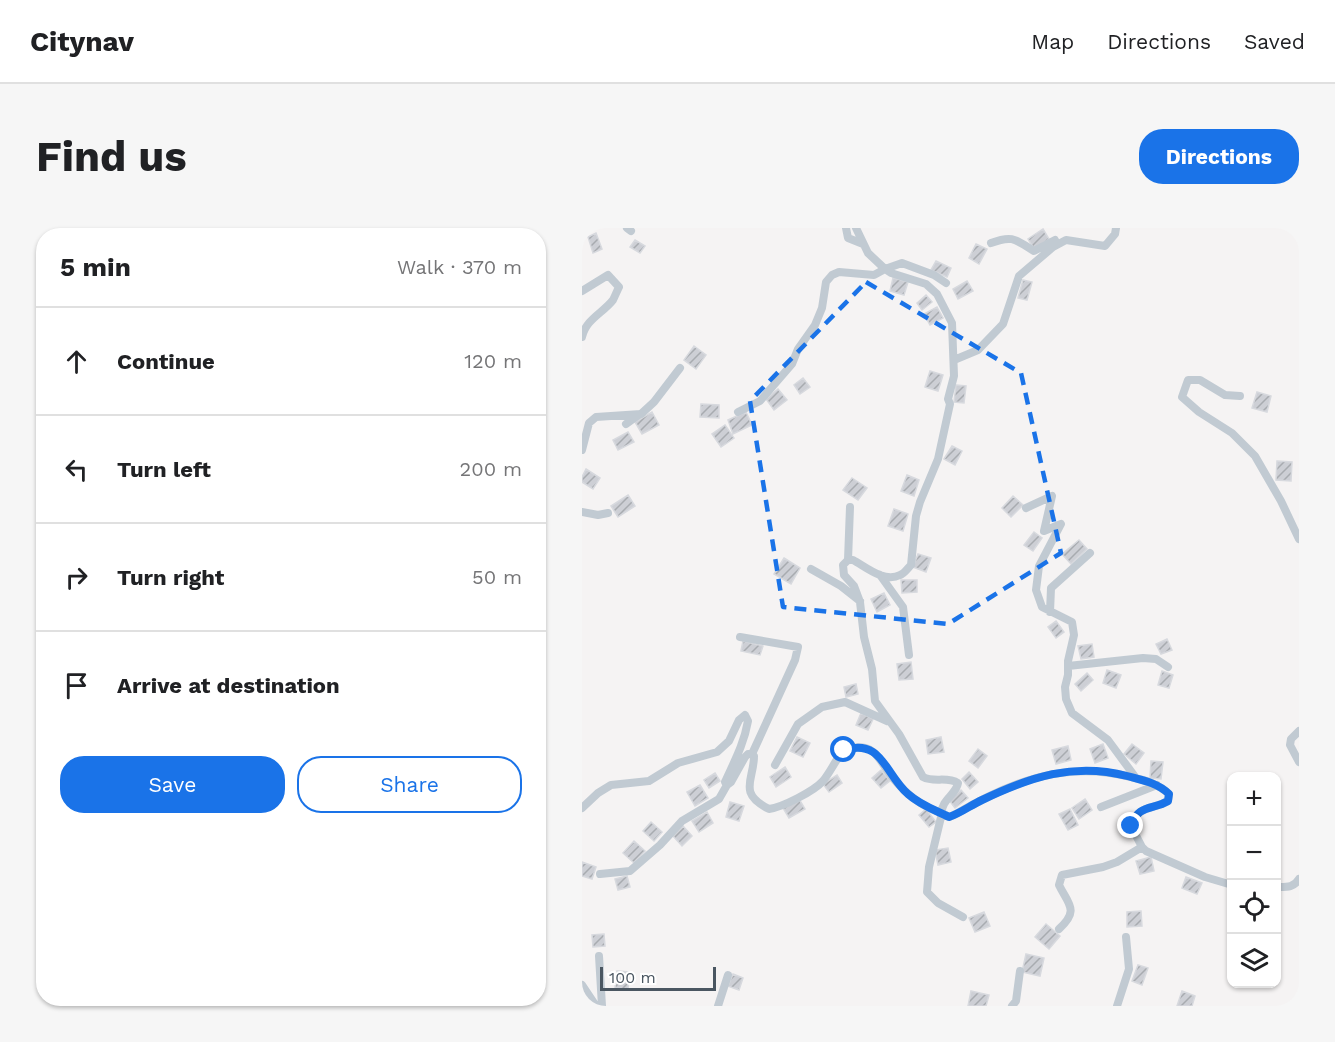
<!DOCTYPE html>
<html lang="en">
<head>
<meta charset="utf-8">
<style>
	:root { --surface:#fff; --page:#f6f6f6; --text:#202124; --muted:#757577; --line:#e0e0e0; --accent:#1a73e8 }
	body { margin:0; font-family:"Work Sans",sans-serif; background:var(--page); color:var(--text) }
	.controls { position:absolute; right:18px; bottom:18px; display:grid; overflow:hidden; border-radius:12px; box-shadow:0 2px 4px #0004 }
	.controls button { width:54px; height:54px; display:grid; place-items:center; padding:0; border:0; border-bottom:2px solid var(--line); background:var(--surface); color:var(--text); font:30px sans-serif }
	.scale { position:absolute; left:18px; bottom:15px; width:116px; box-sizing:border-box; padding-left:6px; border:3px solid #4a5661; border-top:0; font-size:16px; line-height:21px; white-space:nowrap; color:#4a5661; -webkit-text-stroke:4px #fff; paint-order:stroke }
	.stop { position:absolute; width:18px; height:18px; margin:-14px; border:4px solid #1a73e8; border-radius:50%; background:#fff }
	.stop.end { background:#1a73e8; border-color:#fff; box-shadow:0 2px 6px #0008 }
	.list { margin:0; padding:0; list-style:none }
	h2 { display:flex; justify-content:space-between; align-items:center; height:78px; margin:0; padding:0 24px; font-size:26px }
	h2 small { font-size:20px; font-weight:400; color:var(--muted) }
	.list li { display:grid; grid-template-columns:39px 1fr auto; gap:18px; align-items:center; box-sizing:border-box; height:108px; padding:0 24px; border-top:2px solid var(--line) }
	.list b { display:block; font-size:22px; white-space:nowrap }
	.list em { font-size:20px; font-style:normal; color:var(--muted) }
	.actions { display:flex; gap:12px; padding:18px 24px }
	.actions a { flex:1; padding:14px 0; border:2px solid var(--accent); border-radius:24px; text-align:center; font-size:21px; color:var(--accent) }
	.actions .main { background:var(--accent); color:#fff }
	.icon { flex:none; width:33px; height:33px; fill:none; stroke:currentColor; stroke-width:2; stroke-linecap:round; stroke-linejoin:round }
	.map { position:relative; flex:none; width:717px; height:778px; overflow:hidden; border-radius:24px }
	header { display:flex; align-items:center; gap:36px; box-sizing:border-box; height:84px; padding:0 30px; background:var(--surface); border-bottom:2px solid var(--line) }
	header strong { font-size:28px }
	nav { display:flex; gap:33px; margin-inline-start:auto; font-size:21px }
	.intro { display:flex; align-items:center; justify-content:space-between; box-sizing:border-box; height:144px; padding:0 36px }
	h1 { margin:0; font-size:42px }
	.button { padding:15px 27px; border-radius:24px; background:var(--accent); color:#fff; font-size:21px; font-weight:700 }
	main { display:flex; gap:36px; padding:0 36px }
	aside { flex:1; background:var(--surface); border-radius:24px; box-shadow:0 2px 4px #0004 }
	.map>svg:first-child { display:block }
</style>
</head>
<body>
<header>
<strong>Citynav</strong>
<nav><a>Map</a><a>Directions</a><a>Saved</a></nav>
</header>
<div class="intro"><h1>Find us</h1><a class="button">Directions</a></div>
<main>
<aside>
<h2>5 min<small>Walk · 370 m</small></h2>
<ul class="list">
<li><svg class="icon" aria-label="ahead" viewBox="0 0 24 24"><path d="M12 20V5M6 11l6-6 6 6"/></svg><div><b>Continue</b></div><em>120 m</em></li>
<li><svg class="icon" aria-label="left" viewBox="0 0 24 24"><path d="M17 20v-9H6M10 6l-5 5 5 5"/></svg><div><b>Turn left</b></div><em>200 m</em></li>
<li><svg class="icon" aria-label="right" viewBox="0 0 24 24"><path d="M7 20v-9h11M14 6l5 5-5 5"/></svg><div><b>Turn right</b></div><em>50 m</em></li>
<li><svg class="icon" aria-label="arrive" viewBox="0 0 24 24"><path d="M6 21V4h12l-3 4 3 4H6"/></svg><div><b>Arrive at destination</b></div></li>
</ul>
<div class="actions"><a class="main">Save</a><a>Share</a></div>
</aside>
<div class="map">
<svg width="717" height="778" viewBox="0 0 717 778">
	<defs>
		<pattern id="building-hatch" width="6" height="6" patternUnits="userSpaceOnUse" patternTransform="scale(1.5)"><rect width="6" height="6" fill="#cdcfd5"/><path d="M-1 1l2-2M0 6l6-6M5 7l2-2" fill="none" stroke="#a8abb0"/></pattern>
	</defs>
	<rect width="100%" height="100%" fill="#f5f3f3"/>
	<!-- building -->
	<path fill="url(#building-hatch)" stroke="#d7d9de" stroke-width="1.5" d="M461,1L467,11L452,21L446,11Z
		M14,5L20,21L11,25L6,9Z
		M53,12L63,18L58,25L48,19Z
		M394,16L405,21L397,36L387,30Z
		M354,33L369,40L365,49L349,42Z
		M311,50L326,54L322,67L308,63Z
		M441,52L450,54L445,72L436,70Z
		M385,53L391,63L376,71L371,61Z
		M344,67L350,74L340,82L335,75Z
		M355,79L361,90L348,97L342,86Z
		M112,118L124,127L114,141L102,132Z
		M348,143L361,147L356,163L343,159Z
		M221,150L228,159L218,166L212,157Z
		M374,157L384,158L382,175L372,174Z
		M196,161L205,172L192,182L184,171Z
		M675,164L689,168L685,184L670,180Z
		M119,176L137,177V190L118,189Z
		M70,184L77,197L60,206L53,194Z
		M164,184L170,197L151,206L146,192Z
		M143,197L152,210L139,219L130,206Z
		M46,204L52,214L36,222L31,212Z
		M370,218L380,223L373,237L362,231Z
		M695,233L710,234L709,253L694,252Z
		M4,241L18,250L11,261L0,254V249Z
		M325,247L337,252L332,268L319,263Z
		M270,250L285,260L276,272L261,262Z
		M46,267L53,278L36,289L29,278Z
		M431,268L441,277L429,289L420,280Z
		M312,281L326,286L321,303L306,298Z
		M452,304L460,310L451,323L442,317Z
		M497,312L505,321L489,336L480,326Z
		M336,326L349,330L344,344L331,339Z
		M202,330L218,340L209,356L192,346Z
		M319,352H335V364L320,365Z
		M302,365L308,377L295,384L289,371Z
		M474,393L482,404L474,410L466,399Z
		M585,411L590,422L579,426L574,416Z
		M161,413L181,418L178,427L159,423Z
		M510,416L512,429L499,431L496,418Z
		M329,434L331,451L317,452L315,436Z
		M525,442L539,447L534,460L521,455Z
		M580,443L591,447L587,460L576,457Z
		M505,445L511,452L499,463L493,456Z
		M274,456L276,466L264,469L262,459Z
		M279,485L291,491L286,502L274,497Z
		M215,509L228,515L221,529L208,523Z
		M359,509L362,524L346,526L344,512Z
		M521,516L526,530L513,535L508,521Z
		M550,516L562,525L554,536L542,526Z
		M486,518L489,532L474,536L470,522Z
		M396,521L405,528L396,540L387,533Z
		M569,533L581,534L579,551L568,550Z
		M203,539L209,549L194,559L188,549Z
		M299,542L308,553L299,560L290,550Z
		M387,544L396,554L388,561L380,551Z
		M133,545L138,553L127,560L122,552Z
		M255,547L260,555L247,564L241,556Z
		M118,557L126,570L113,578L105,564Z
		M379,562L386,570L373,580L367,572Z
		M217,571L223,581L207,590L201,580Z
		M503,571L510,582L497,591L490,580Z
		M148,574L162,578L157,593L144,589Z
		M344,581L354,594L347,599L337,587Z
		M488,581L496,597L486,602L477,586Z
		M125,584L131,595L117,604L110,593Z
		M69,594L80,604L72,613L61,603Z
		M101,598L110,608L100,618L91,608Z
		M52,613L63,623L52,635L41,625Z
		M366,620L369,634L356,637L353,622Z
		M569,629L572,643L558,646L554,633Z
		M0,634L14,639L10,651L0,648Z
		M45,648L48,659L36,662L33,651Z
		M604,649L620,655L615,666L600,660Z
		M559,683L560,698L545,699V684Z
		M402,684L408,698L393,704L387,690Z
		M464,696L478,708L467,721L453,709Z
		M22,706L23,718L11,719L10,707Z
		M444,726L462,730L458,748L440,744Z
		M556,737L566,740L560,757L550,753Z
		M35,743L48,744L46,761L33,760Z
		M151,746L161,750L157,762L146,758Z
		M389,763L407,767L404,778H386Z
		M600,763L613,768L610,778H595Z"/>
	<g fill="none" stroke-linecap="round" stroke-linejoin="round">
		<!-- minor -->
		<path stroke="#c1cad2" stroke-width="8" d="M45,0L49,3
			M264,0L266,10L281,16
			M274,0L286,25L303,41L309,45L344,56L355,66L370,95L372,148L366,171L368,176L356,231L338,274L334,288L329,337C326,340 322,346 318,347C302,355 284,339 271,332H266L261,337L262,347L272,358L278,374L282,409L290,441L293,473L317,506L341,549C352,555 365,548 376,555C374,567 359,572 360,585L367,589L372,587C429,554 482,532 549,549C563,552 577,556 587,566L586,573C571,582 556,576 549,598L560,619L564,623L623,649L650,657
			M409,15C430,7 433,11 452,23L473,12
			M0,63L26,47L37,59C35,63 33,68 31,72C21,85 4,91 0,109
			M372,132L396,122L421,96L437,48L471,19L484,12L523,18L533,6L534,0
			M658,168L643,167L618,152H606L600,169L617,184L650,205L673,228L699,273L717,311
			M156,184L178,173L210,136L216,121L233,97L240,80L244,54L250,47L257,44L292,47L303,41L320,35L352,47L364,55
			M44,196L58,186
			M0,222L7,195L14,189L59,186L72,174L98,140
			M444,280L470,268L462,303L479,296L457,338L454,362L460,379L490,394L492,407L486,433V447L483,459L484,471L490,485L526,512L554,550
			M0,284L16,287L26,285
			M266,332L268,279
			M229,341L259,358L278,373
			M298,347L321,379L327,427
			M468,384L469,360L508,325
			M158,409L216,419L213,432L170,526
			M486,438L561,430L574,431L586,439
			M717,503L709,511L708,517L717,534
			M193,537L216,496L240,479L263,474L305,493
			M519,579L575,557
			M0,580L16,565L29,557L67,553L96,535L135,524L147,513L157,492L163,487L166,493C162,516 152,534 143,554L145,557L149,554L163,529L166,526H170L172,528C172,552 155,565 187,581C201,579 232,563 241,553C249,543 254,531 262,522C292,512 295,529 310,549C323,565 340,579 360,585L347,639L345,664L356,675L381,689
			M18,646L48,643L78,617L100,593L137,571L145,557
			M694,659C704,659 712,660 717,651
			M477,701C498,682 486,676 477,657L480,647L521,639L535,634L560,619
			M17,728L20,778
			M0,757L14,778
			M136,778L146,747
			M430,778L434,773L438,743
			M535,778L547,741L544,709"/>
	</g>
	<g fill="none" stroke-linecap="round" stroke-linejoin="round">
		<!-- route -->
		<path stroke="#1a73e8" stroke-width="8" d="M262,522C300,510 303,546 326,566C338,577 353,582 367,589C379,585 389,577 400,572C448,549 492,534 545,548C560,552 576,555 587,566L586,573C571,582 556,576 549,598"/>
	</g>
	<!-- marked area -->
	<path fill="none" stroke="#1a73e8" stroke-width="4.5" stroke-dasharray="12 8" stroke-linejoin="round" d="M284,54L439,145L479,325L366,396L201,379L168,173Z"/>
</svg>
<div class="controls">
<button>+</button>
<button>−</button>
<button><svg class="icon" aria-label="locate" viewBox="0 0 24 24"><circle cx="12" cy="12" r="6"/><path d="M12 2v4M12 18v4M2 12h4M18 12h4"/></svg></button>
<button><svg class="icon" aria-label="layers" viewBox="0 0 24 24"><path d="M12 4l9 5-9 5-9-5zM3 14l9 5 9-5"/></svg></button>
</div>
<div class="scale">100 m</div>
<div class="stop" style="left:262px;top:522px"></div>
<div class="stop end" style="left:549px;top:598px"></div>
</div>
</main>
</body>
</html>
